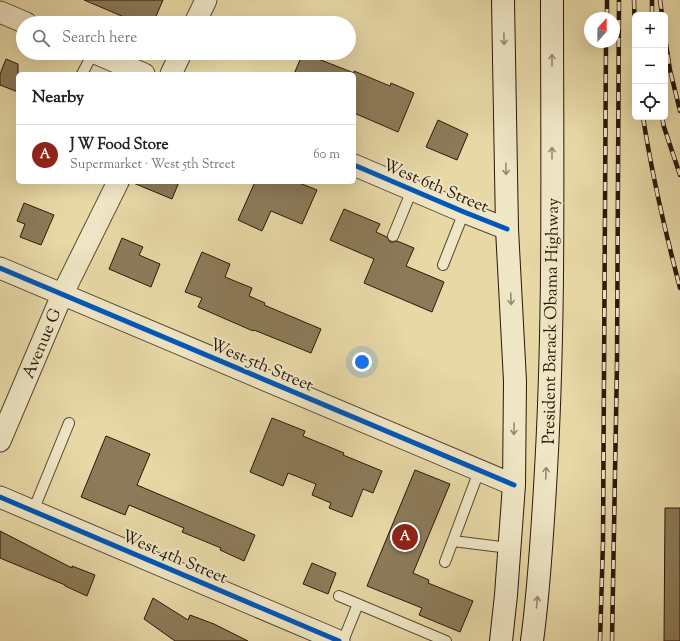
<!DOCTYPE html>
<html lang="en">
<head>
<meta charset="utf-8">
<style>
	:root { --surface:#fff; --page:#f2f2f2; --text:#222; --muted:#767676; --line:#e0e0e0; --accent:#8f2418 }
	body { margin:0; font-family:"Sorts Mill Goudy",serif; background:var(--page); color:var(--text) }
	.controls { position:absolute; right:12px; top:12px; display:grid; overflow:hidden; border-radius:6px; box-shadow:0 4px 16px #0002 }
	.controls button { width:36px; height:36px; display:grid; place-items:center; padding:0; border:0; border-bottom:1px solid var(--line); background:var(--surface); color:var(--text); font:20px sans-serif }
	.compass { position:absolute; left:584px; top:12px; width:36px; height:36px; border-radius:50%; background:var(--surface); box-shadow:0 4px 16px #0002; rotate:21deg }
	.you { position:absolute; left:362px; top:362px; width:14px; height:14px; margin:-10px; border:3px solid #fff; border-radius:50%; background:#1a73e8; box-shadow:0 0 0 6px #1a73e833 }
	.badge { display:grid; place-items:center; width:26px; height:26px; border-radius:50%; background:var(--accent); color:#fff; font-size:13px; font-weight:700 }
	.pin { position:absolute; translate:-50% -50%; border:2px solid #fff; box-shadow:0 1px 4px #0006 }
	.list { margin:0; padding:0; list-style:none }
	h2 { display:flex; justify-content:space-between; align-items:center; height:52px; margin:0; padding:0 16px; font-size:17px }
	h2 small { font-size:13px; font-weight:400; color:var(--muted) }
	.list li { display:grid; grid-template-columns:26px 1fr auto; gap:12px; align-items:center; box-sizing:border-box; height:60px; padding:0 16px; border-top:1px solid var(--line) }
	.list b { display:block; font-size:15px; white-space:nowrap }
	.list p { margin:0; font-size:13px; white-space:nowrap; color:var(--muted) }
	.list em { font-size:13px; font-style:normal; color:var(--muted) }
	.icon { flex:none; width:22px; height:22px; fill:none; stroke:currentColor; stroke-width:2; stroke-linecap:round; stroke-linejoin:round }
	.map { position:relative; flex:none; width:680px; height:641px; overflow:hidden }
	.search { position:absolute; background:var(--surface); box-shadow:0 4px 16px #0002; left:16px; top:16px; width:340px; height:44px; display:flex; align-items:center; gap:10px; box-sizing:border-box; padding:0 14px; border-radius:22px; color:var(--muted); font-size:15px }
	.panel { position:absolute; background:var(--surface); box-shadow:0 4px 16px #0002; left:16px; top:72px; width:340px; height:112px; border-radius:6px }
	.map>svg:first-child { display:block }
</style>
</head>
<body>
<div class="map">
<svg width="680" height="641" viewBox="0 0 680 641">
	<rect width="100%" height="100%" fill="#e7d8a6"/>
	<filter id="stains"><feTurbulence type="fractalNoise" baseFrequency=".005" numOctaves="4"/><feColorMatrix values="0 0 0 0 .2 0 0 0 0 .09 0 0 0 0 .02 0 0 0 .5 -.17"/></filter>
	<radialGradient id="worn" r=".72"><stop offset=".6" stop-color="#630" stop-opacity="0"/><stop offset="1" stop-color="#630" stop-opacity=".3"/></radialGradient>
	<!-- building -->
	<path fill="#8c7b5a" stroke="#2a1708" d="M84,0H163L153,23L140,18L138,23Z
		M303,53L354,73V71L390,86L391,83L414,93L398,132L354,113V74H294Z
		M6,59L18,64V92L0,85V74Z
		M438,120L468,134L457,160L426,147Z
		M131,182H179L172,199Z
		M255,182H297L317,190L302,224L271,211L262,231L238,220Z
		M24,203L54,215L41,245L20,237L25,224L17,221Z
		M344,209L380,224L376,232L387,237L390,242H393L397,241L414,248L406,266L444,282L432,312L364,283L374,259L330,240Z
		M122,238L143,247L139,255L160,264L151,287L109,269Z
		M202,252L230,264L225,277L252,288L249,296L265,303L264,305L321,329L311,353L254,330L253,331L198,307L202,298L185,292Z
		M272,418L305,431L303,436L344,453L343,455L382,471L373,493L363,489L352,517L329,508L331,503L312,495L316,484L288,473L283,486L250,472Z
		M106,436L150,454L137,485L255,535L244,561L220,550L221,548L182,532L184,528L129,505L125,515L81,497Z
		M415,470L450,484L413,573L429,580L428,583L473,601L460,632L419,615L422,608L367,586Z
		M665,508H680V641H664Z
		M0,531L72,568V566L95,575L87,596L65,586V585L0,558Z
		M312,563L336,573L328,594L303,584Z
		M153,598L188,620L190,615L214,624L248,641H175L144,619Z"/>
	<g fill="none" stroke-linecap="round" stroke-linejoin="round">
		<defs>
			<path id="lane" d="M82,74L93,53
				M393,236L412,190
				M443,265L464,212
				M33,511L69,423
				M453,541L509,548
				M445,562L479,471
				M339,596L446,641
				M343,641L358,604"/>
			<path id="street" d="M0,12L26,23
				M195,23L206,0
				M95,53L144,74
				M171,74L181,53
				M354,165L464,212L507,229
				M0,268L514,485
				M0,441L62,295L118,182
				M0,497L339,641"/>
			<path id="secondary" d="M501,641L506,595L514,485L515,381L507,229L503,0
				M532,641C539,590 542,538 545,487C555,325 552,162 552,0"/>
		</defs>
		<!-- lane casing -->
		<use href="#lane" stroke="#594730" stroke-width="12"/>
		<!-- street casing -->
		<use href="#street" stroke="#594730" stroke-width="23"/>
		<!-- secondary casing -->
		<use href="#secondary" stroke="#2a1708" stroke-width="24"/>
		<!-- lane -->
		<use href="#lane" stroke="#efe6c5" stroke-width="10"/>
		<!-- street -->
		<use href="#street" stroke="#efe6c5" stroke-width="21"/>
		<!-- secondary -->
		<use href="#secondary" stroke="#efe6c5" stroke-width="22"/>
		<defs>
			<path id="rail" d="M634,0L635,36
				M660,0L662,15
				M652,15V0
				M607,18V0
				M665,37L670,70L680,111
				M643,117C652,175 665,231 680,288
				M662,117L664,127L680,175
				M600,641L603,542L606,42
				M612,641L617,363L619,0"/>
		</defs>
		<!-- rail casing -->
		<use href="#rail" stroke="#2a1708" stroke-width="4.5"/>
		<!-- rail -->
		<use href="#rail" stroke="#efe6c5" stroke-width="3" stroke-dasharray="9" stroke-linecap="butt"/>
		<defs>
			<path id="cycleway" d="M354,165L464,212L507,229
				M0,268L514,485
				M0,497L339,641"/>
		</defs>
		<!-- cycleway casing -->
		<use href="#cycleway" stroke="#efe6c5" stroke-width="8"/>
		<!-- cycleway -->
		<use href="#cycleway" stroke="#0057b8" stroke-width="5"/>
	</g>
	<!-- one-way arrows -->
	<defs><path id="oneway-shaft" d="M-6 0H5M1.5-3L5.5 0L1.5 3" fill="none" stroke-width="1.6" stroke-linecap="round" stroke-linejoin="round"/></defs>
	<g stroke="#968970">
		<use href="#oneway-shaft" transform="translate(504 39) rotate(89)"/>
		<use href="#oneway-shaft" transform="translate(552 60) rotate(-90)"/>
		<use href="#oneway-shaft" transform="translate(552 153) rotate(-90)"/>
		<use href="#oneway-shaft" transform="translate(506 169) rotate(89)"/>
		<use href="#oneway-shaft" transform="translate(511 299) rotate(87)"/>
		<use href="#oneway-shaft" transform="translate(514 429) rotate(91)"/>
		<use href="#oneway-shaft" transform="translate(546 473) rotate(-87)"/>
		<use href="#oneway-shaft" transform="translate(537 602) rotate(-85)"/>
	</g>
	<g text-anchor="middle" stroke-width="4" stroke-linejoin="round" paint-order="stroke">
		<!-- street labels -->
		<g font-size="17" fill="#2a1708" stroke="#efe6c5">
			<text transform="translate(436 185) rotate(23)" y="6">West 6th Street</text>
			<text transform="translate(550 321) rotate(-89)" y="6">President Barack Obama Highway</text>
			<text transform="translate(41 343) rotate(-67)" y="6">Avenue G</text>
			<text transform="translate(262 364) rotate(23)" y="6">West 5th Street</text>
			<text transform="translate(175 556) rotate(23)" y="6">West 4th Street</text>
		</g>
	</g>
	<rect width="100%" height="100%" filter="url(#stains)"/>
	<rect width="100%" height="100%" fill="url(#worn)"/>
</svg>
<div class="controls">
<button>+</button>
<button>−</button>
<button><svg class="icon" aria-label="locate" viewBox="0 0 24 24"><circle cx="12" cy="12" r="6"/><path d="M12 2v4M12 18v4M2 12h4M18 12h4"/></svg></button>
</div>
<svg class="compass" viewBox="-18 -18 36 36"><path d="M0-13l5 13h-10z" fill="#e53935"/><path d="M0 13l5-13h-10z" fill="#767676"/></svg>
<div class="you"></div>
<div class="pin badge" style="left:405px;top:537px">A</div>
<div class="search"><svg class="icon" aria-label="search" viewBox="0 0 24 24"><circle cx="10" cy="10" r="6"/><path d="M15 15l6 6"/></svg>Search here</div>
<section class="panel">
<h2>Nearby<small></small></h2>
<ul class="list">
<li><span class="badge">A</span><div><b>J W Food Store</b><p>Supermarket · West 5th Street</p></div><em>60 m</em></li>
</ul>
</section>
</div>
</body>
</html>
